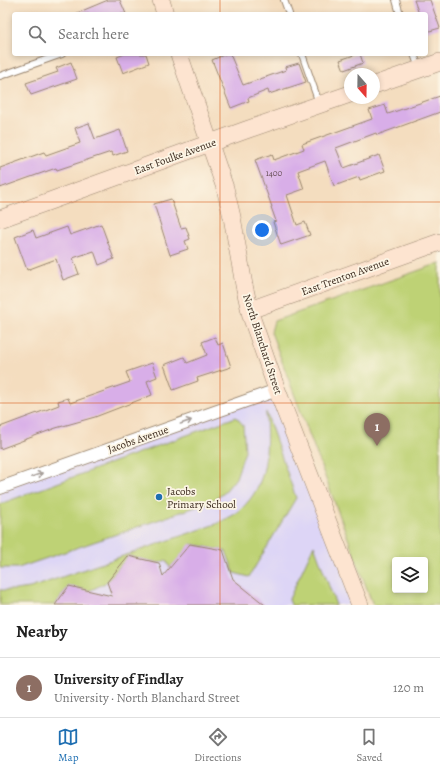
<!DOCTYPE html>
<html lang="en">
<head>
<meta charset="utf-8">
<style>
	:root { --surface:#fff; --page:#f6f6f6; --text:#222; --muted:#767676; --line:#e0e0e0; --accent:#1f6fb2 }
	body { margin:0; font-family:Alegreya,serif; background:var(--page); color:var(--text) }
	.controls { position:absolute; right:12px; bottom:12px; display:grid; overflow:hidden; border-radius:4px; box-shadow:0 2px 6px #0003 }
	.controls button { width:36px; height:36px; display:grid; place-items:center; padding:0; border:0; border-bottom:1px solid var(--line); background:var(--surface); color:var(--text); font:20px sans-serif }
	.compass { position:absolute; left:344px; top:68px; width:36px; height:36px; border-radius:50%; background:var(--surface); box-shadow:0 2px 6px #0003; rotate:160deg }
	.you { position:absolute; left:262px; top:230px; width:14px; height:14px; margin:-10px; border:3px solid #fff; border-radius:50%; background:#1a73e8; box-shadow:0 0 0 6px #1a73e833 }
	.badge { display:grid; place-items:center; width:26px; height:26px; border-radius:50%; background:var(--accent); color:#fff; font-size:13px; font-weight:700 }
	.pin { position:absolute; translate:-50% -33px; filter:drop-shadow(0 1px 2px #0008) }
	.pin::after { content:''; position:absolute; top:21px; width:14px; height:12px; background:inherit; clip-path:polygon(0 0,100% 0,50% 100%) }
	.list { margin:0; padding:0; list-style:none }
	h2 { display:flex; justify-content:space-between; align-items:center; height:52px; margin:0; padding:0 16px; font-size:17px }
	h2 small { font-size:13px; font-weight:400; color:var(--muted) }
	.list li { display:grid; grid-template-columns:26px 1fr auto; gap:12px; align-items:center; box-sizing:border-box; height:60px; padding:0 16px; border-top:1px solid var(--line) }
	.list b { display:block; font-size:15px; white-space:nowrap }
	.list p { margin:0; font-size:13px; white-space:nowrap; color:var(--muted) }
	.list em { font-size:13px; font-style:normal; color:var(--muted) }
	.icon { flex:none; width:22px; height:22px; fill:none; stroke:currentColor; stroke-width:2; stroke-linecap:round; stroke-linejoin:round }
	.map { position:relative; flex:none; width:440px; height:605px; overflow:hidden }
	.search { position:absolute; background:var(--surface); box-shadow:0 2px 6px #0003; left:12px; right:12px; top:12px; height:44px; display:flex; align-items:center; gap:10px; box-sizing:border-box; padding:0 14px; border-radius:4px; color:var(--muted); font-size:15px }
	.sheet { height:112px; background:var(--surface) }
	nav { display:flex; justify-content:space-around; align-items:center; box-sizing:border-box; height:56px; border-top:1px solid var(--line); background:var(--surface); font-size:11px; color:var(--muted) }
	nav a { display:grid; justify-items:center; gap:2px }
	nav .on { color:var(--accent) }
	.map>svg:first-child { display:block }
</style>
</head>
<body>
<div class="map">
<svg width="440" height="605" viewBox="0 0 440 605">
	<rect width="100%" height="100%" fill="#fcf5e5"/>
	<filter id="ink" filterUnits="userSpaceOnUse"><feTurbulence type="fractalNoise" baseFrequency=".025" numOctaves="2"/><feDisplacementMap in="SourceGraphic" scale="8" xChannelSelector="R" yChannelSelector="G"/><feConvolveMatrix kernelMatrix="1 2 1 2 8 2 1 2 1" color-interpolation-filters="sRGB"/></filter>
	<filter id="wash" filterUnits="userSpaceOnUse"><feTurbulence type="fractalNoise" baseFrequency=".012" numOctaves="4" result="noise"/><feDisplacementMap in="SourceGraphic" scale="16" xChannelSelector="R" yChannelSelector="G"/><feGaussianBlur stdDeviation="0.9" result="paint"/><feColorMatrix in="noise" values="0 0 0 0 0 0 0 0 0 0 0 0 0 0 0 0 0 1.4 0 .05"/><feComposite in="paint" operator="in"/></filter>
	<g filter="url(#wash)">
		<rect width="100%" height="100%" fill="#f4ddbf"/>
		<!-- built -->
		<path fill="#ddd5f6" d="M277,390L360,605H0V488Z"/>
		<!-- green -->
		<path fill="#bed275" stroke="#7c7e4a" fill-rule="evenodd" d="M440,263V605H373L271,332L274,321ZM395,560H425V590H395Z
			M266,412L296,498L249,577L234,573L226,551L191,544L170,568L166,560L159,563L128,556L107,582L89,591L69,586L55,605H0V590H16L30,588L216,524C223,520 234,516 240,510C270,483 267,449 266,412Z
			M236,417L243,425L245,451L236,478L223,494L210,502L18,568H0V504Z
			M314,545L336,605H291L289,599Z"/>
		<g id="blocks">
			<!-- building -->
			<path fill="#d8aee8" d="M108,0H120L126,14H77V13Z
				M414,0H430L440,28L426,32V14H419Z
				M125,54H146L149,63L123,73L117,57Z
				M226,54H230L243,85L286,70L285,67L299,63L306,82L269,94L268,90L248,98L249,101L231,108L212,60Z
				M357,54H360L363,63L344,70L340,60Z
				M71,62L77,79L31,95L26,83L58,72L56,68Z
				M440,96V112L377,135L376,133L336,148L344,168L379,155L385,171L360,180L359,177L334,186L325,161L298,171L304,189L287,195L297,225L305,222L310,235L281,245L273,222L276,221L271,207H272L255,160L272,154L274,160L304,149L302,144L372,119L369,110L385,105L388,114Z
				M89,123L95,139L120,130L127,151L113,156L111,152L57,170L56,168L0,188V168L44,152L46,155L80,143L75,128Z
				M171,199L181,228L186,227L190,239L185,241L188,249L170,255L154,204Z
				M101,224L114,259L99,265L94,251L73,258L79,274L63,280L56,259L27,270L15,237L33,230L36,238L67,227L70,235Z
				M215,337L218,345L223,343L231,367L197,378L198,381L173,390L164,365L184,357L187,363L207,355L202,342Z
				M152,363L157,377L147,381L152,395L95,417L56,428L0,449V427L59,405L58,401L68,398L70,403L130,382L126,372Z
				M190,544L223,550L233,579L265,605H55L69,586L112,596L107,582L128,556L159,563L163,576Z"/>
		</g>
	</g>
	<g filter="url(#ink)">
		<use href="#blocks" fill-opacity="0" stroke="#98846e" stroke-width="1"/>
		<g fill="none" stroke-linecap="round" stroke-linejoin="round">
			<defs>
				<path id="lane" d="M284,0L289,14
					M396,0L400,14
					M302,54L319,103
					M414,54L419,68
					M0,76L62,54"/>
				<path id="street" d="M0,488L277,390"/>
				<path id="secondary" d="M161,0L165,14
					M179,54L225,188L232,217L244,285L251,316L277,390L360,605
					M374,85L440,62
					M0,219L246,130L350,94
					M250,310L440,242"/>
			</defs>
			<!-- lane casing -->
			<use href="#lane" stroke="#98846e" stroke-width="8"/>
			<!-- street casing -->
			<use href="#street" stroke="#98846e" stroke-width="14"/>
			<!-- secondary casing -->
			<use href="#secondary" stroke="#98846e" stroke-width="18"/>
			<!-- lane -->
			<use href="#lane" stroke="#fff" stroke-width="6"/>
			<!-- street -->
			<use href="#street" stroke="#fff" stroke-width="12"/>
			<!-- secondary -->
			<use href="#secondary" stroke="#fde4d0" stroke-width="17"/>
		</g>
		<!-- one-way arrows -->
		<defs><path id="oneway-shaft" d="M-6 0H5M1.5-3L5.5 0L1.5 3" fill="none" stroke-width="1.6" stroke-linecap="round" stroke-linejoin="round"/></defs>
		<g stroke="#a79f9a">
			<use href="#oneway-shaft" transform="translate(186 422) rotate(-19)"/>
			<use href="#oneway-shaft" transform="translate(37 475) rotate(-20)"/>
		</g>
	</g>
	<!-- grid -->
	<path fill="none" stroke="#d7540e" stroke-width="1" stroke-opacity="0.55" d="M220,0V14M220,54V605M0,202H440M0,403H440"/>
	<!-- markers -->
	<circle fill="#1f6fb2" stroke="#fcf5e5" stroke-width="1.5" cx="159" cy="497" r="4"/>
	<g text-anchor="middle" stroke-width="3.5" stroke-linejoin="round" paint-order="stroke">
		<!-- number labels -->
		<g font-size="9" fill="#624b50">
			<text x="274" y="176">1400</text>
		</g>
		<!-- street labels -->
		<g font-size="11" fill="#3b2a1e" stroke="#fcf5e5">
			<text transform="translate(175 156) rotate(-20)" y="4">East Foulke Avenue</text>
			<text transform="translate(345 276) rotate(-20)" y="4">East Trenton Avenue</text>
			<text transform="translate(263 344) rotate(72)" y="4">North Blanchard Street</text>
			<text transform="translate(138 439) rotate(-19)" y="4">Jacobs Avenue</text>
		</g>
		<!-- poi labels -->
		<g font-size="11" fill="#3b2a1e" stroke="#fcf5e5" text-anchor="start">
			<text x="167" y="495">Jacobs<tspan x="167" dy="13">Primary School</tspan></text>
		</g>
	</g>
</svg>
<div class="controls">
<button><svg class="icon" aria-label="layers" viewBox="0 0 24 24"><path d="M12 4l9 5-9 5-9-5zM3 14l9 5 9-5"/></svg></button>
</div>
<svg class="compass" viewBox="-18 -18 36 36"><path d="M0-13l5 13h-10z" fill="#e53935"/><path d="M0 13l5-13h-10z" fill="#767676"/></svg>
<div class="you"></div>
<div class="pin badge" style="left:377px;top:446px;background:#8d6e63">1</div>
<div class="search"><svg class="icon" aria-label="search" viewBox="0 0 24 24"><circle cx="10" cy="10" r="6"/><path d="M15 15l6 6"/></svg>Search here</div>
</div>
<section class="sheet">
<h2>Nearby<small></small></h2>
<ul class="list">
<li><span class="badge" style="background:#8d6e63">1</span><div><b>University of Findlay</b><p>University · North Blanchard Street</p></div><em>120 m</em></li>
</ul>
</section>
<nav>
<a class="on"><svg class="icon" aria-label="map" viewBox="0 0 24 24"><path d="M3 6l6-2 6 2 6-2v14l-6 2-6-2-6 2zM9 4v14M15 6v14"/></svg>Map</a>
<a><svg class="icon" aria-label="directions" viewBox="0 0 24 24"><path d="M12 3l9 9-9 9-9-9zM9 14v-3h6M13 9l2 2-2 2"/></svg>Directions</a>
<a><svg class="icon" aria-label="saved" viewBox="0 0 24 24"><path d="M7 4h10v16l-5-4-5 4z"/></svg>Saved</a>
</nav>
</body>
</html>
